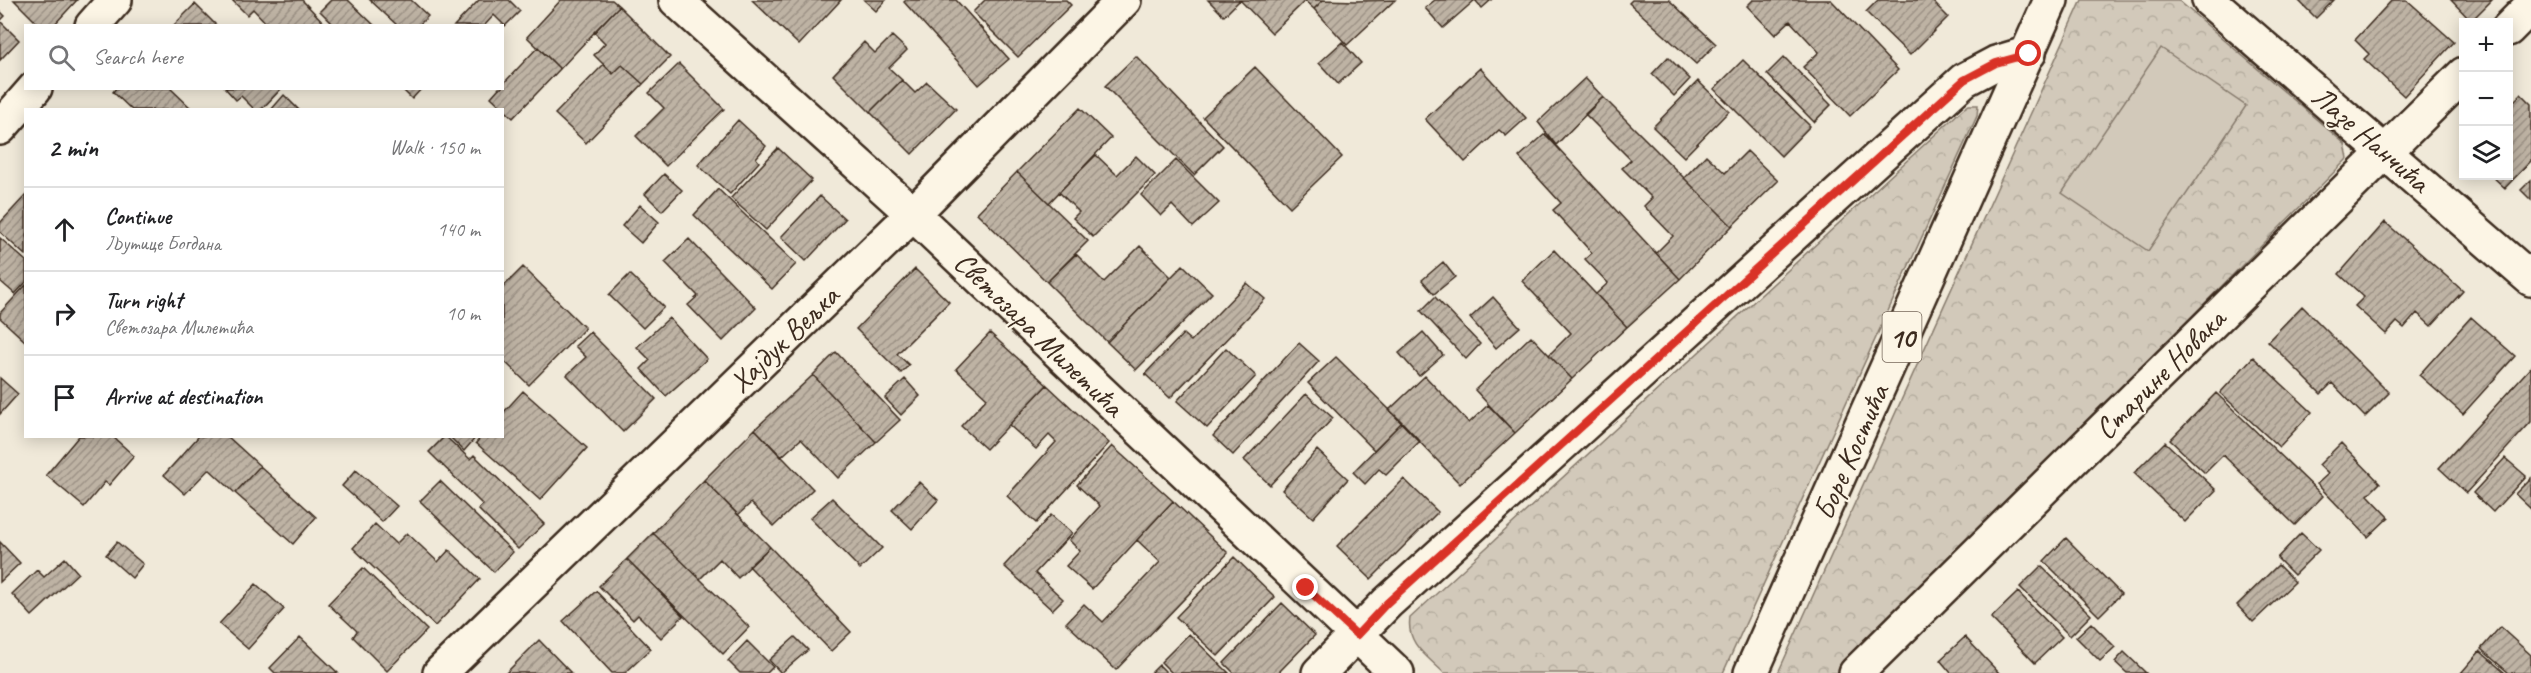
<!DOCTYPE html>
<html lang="en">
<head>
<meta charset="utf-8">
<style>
	:root { --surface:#fff; --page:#f2f2f2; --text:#202124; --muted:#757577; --line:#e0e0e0 }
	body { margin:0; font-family:Caveat,sans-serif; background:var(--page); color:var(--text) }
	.controls { position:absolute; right:18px; top:18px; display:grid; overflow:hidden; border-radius:0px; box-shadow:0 3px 15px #0003 }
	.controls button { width:54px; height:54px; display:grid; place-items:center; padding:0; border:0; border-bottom:2px solid var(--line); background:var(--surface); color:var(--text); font:30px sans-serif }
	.stop { position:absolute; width:18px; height:18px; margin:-14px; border:4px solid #d93025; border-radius:50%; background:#fff }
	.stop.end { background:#d93025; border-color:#fff; box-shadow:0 2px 6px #0008 }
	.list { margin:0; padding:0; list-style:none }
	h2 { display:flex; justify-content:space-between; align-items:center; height:78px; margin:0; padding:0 24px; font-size:26px }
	h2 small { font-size:20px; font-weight:400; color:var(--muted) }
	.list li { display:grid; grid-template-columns:39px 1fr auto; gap:18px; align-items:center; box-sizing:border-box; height:84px; padding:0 24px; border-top:2px solid var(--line) }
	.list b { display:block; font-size:22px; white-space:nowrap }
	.list p { margin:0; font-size:20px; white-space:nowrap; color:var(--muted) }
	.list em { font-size:20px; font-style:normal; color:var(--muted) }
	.icon { flex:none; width:33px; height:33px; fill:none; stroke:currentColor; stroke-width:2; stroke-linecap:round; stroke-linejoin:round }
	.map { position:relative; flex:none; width:2531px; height:673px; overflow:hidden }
	.search { position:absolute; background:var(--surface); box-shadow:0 3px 15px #0003; left:24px; top:24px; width:480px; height:66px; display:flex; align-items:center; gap:15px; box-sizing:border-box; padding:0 21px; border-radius:0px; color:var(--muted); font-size:22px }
	.panel { position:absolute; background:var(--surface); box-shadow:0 3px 15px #0003; left:24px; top:108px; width:480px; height:330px; border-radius:0px }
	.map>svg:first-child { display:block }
</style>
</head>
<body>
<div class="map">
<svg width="2531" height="673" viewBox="0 0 2531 673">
	<defs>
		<pattern id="forest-crowns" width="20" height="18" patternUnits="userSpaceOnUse" patternTransform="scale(1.5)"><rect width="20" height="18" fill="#d2c9ba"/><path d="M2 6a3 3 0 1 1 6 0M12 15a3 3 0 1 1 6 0" fill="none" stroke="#b5ad9f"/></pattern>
		<pattern id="building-hatch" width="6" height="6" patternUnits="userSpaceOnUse" patternTransform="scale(1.5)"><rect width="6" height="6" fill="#beb3a4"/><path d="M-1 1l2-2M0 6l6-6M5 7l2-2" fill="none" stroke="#9c9285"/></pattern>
	</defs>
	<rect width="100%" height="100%" fill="#f0e9d9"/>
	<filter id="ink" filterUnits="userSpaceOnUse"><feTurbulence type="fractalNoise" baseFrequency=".0167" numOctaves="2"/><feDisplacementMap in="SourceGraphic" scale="12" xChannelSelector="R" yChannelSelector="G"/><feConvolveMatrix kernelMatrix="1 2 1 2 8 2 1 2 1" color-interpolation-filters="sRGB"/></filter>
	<g filter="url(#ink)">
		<!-- forest -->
		<path fill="url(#forest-crowns)" stroke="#867a6c" stroke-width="1.5" d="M2082,0H2178L2345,144L2348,158L1840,673H1778Z
			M1969,105H1978L1977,116L1723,673H1444C1427,656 1406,644 1410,618L1963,109Z"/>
		<!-- pitch -->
		<path fill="#d2c9ba" stroke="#867a6c" stroke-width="1.5" d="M2161,48L2246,106L2148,251L2062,193Z"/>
		<!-- building -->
		<path fill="url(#building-hatch)" stroke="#3b2a1e" stroke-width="1.5" d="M14,0H77L53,26H40Z
			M232,0H302L327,26H269L253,9L247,15Z
			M331,0H348L375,26H335L320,11Z
			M370,0H411L428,16L418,26H398Z
			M479,0H509L520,11L505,26L494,15L484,26H454Z
			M561,0H612L619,6L560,69L527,37Z
			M752,0H841L799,45Z
			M864,0H886L876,11Z
			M906,0H956L1009,59L979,85L904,2Z
			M985,0H1066L1071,5L1018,57L973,12Z
			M1208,0H1304L1305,1L1272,33L1240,0L1224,16Z
			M1304,0H1323L1314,9Z
			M1323,0L1355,1L1395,0L1347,45L1314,9Z
			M1435,0H1491L1482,8L1475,0L1443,28L1425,8Z
			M1632,0H1669L1716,44L1696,64L1629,3Z
			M1753,0H1831L1898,70L1850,116L1803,67L1819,52L1790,21L1775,35L1747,6Z
			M1878,0H1931L1948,17L1910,55L1866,12Z
			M2298,0H2334L2316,18Z
			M2392,0H2407L2454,42L2404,96L2364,59L2369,54L2355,40Z
			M2451,0H2492L2471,21Z
			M195,4L217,26H173Z
			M619,6L670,57L643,84L622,65L613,74L594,55L605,43L594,32Z
			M0,11L5,16L0,21L19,40L0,60Z
			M892,36L907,50L889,68L902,80L870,112L833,75L864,42L875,53Z
			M1342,42L1361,63L1338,84L1319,63Z
			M538,47L560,69L513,118L491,97L499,88H502V85Z
			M1136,56L1223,146L1194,175L1105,86Z
			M1668,57L1690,79L1674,96L1652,74Z
			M1784,57L1831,105L1814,122L1767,74Z
			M1743,60L1810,126L1781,156L1714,89Z
			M604,64L613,74L622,65L643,84L586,143L555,114Z
			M679,64L724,109L666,166L636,136L664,108L649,93Z
			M1255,67L1342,157L1290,207L1203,117Z
			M1480,68L1526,118L1506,136L1499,130L1465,162L1425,119Z
			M1585,78L1603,97L1556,145L1538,122Z
			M902,80L915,93L927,82L956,109L912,154L870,112Z
			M1698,81L1729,111L1684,157L1653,127Z
			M116,88H170L193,110H132L113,92Z
			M225,88H280L281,89L261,110H255L241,96L236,100Z
			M401,88H422L412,99Z
			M2521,94L2531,104V161L2505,188L2492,176H2508V107Z
			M284,95L299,110H271Z
			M1603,97L1732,226L1680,279L1656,253L1673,236L1644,206L1652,198L1622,168L1631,160L1585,114Z
			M1080,108L1111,138L1049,203L1017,172Z
			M738,120L766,146L756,158L759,162L730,194L698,165Z
			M1545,134L1680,279L1627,327L1596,294L1608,283L1585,259L1592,253L1553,210L1561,203L1519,157Z
			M778,148L812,180L766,230L731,198Z
			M1747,151L1778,181L1732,226L1684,178L1706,155L1725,173Z
			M1096,155L1117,175L1136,156L1155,175L1093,237L1073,218L1079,212L1059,192Z
			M1176,160L1219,203L1193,227L1172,205L1161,216L1141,195Z
			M1017,172L1088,241L1047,282L977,213Z
			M664,174L682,190L662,211L645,194Z
			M2531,180V200L2521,190Z
			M718,189L796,264L772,289L694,215Z
			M26,195V255H25L0,232V223Z
			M820,196L845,219L806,261L781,237Z
			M640,205L659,222L641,243L622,226Z
			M2385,222L2463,291L2431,326L2417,313L2404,328L2397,322L2386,334L2355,306L2364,297L2339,274Z
			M0,238L26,261V282L15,294L0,281Z
			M689,239L756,308L723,341L688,305L698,296L665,262Z
			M1140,246L1171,277L1107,342L1047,282L1076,254L1104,282Z
			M1554,250L1627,327L1572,379L1549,355L1571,333L1522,281Z
			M1443,262L1455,277L1434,294L1422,280Z
			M1183,265L1212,293L1136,370L1107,342Z
			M523,267L585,328L529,385L502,359V288Z
			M915,269L949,302L897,354L909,365L901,373L856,329Z
			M630,274L664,307L643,328L609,295Z
			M1247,283L1265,299L1170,398L1145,374L1183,334L1191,341Z
			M26,285V342L0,318V313Z
			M1435,297L1480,344L1466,359L1421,311Z
			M1493,297L1520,327L1496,348L1470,318Z
			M2302,306L2389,393L2365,417L2332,383L2321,394L2268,341Z
			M2471,317L2515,356L2463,414L2419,375Z
			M669,318L707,359L666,396L641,369L650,360L637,347Z
			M590,332L656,399L623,432L567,375L586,357L575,346Z
			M1423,332L1443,355L1419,376L1399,353Z
			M990,333L1047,385L986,449L961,426L987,398L956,369Z
			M1531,336L1572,379L1515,433L1475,390Z
			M1299,343L1319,361L1233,455L1213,436Z
			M1226,348L1256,376L1207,428L1177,401Z
			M836,352L900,420L876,442L813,375Z
			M1336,357L1402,422L1374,450L1308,383Z
			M2253,357L2312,412L2279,447L2220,393Z
			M2531,367V422L2466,493L2439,468Z
			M813,375L876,442L838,478L801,439L781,457L755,429Z
			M1425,376L1469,423L1488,405L1515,433L1460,484L1389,410Z
			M0,378L18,394L0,414Z
			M905,379L920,396L901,415L885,398Z
			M1047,385L1109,443L1036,523L1007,496L1056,442L1049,435L1036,449L1009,425Z
			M523,391L587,448L540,500L476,443L482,436H502V414Z
			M2216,393L2323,496L2295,525L2223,455L2205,473L2170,440Z
			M1306,394L1333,418L1270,485L1244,460Z
			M1402,422L1420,441L1386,475L1379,469L1365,484L1353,472Z
			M755,429L813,489L774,526L751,503L738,515L704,480Z
			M79,436H112L134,456L109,485L105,482L84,507L46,475Z
			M199,436H227L260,466L235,493L209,469L185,494L164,475Z
			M445,436L470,459L474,455L544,524L518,549L478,509L483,505L429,452Z
			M449,436H477L464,451Z
			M2165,442L2216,490L2185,522L2134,473Z
			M2341,443L2380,483L2368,495L2389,517L2368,537L2317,484L2328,474L2319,465Z
			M1112,446L1173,501L1092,589L1066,566L1080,551L1069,540L1100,506L1077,485Z
			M1317,450L1348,479L1313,518L1282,490Z
			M2505,458L2526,476L2493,512L2473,493Z
			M260,466L316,517L293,544L235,493Z
			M356,470L397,506L382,522L342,486Z
			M2531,478V509L2515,494Z
			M1404,479L1438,512L1371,579L1337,546Z
			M704,480L770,547L738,578L720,559L700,579L653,533Z
			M440,481L513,552L494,572L420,501Z
			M919,482L938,500L912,529L892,510Z
			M832,498L882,548L860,569L810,518Z
			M1173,501L1228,553L1116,670L1066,623L1084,604L1103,622L1160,562L1137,540Z
			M1051,515L1072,533L1035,573L1063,599L1052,610L1004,566Z
			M375,524L396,544L407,533L438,562L449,550L480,579L435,626L353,548Z
			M653,533L749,627L723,654L627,559Z
			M2301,533L2319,550L2294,575L2277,558Z
			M2066,538L2121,594L2099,616L2044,561Z
			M0,542L20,563L0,582Z
			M117,542L143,564L132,578L106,555Z
			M770,547L851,632L831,651L749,566Z
			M1234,557L1275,597L1218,656L1176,617Z
			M65,558L78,573L32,616L12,594L37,570L44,577Z
			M627,559L683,616L661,638L638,615L633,620L599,586Z
			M2278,565L2295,582L2253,622L2237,605Z
			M2041,566L2091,615L2070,636L2020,587Z
			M363,568L427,630L387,671L353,637L357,631L328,604Z
			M256,584L284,609L248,649L219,624Z
			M596,591L651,649L625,673H612L563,621Z
			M2018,592L2062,637L2035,663L1991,618Z
			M1282,603L1315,635L1278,673H1234L1224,663Z
			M2091,623L2115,647L2100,661L2076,637Z
			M2500,627L2531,655V673H2509L2481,649Z
			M1189,634L1229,673H1172L1161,662Z
			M300,637L338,673H275L270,668Z
			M795,637L808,650L781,673L769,660Z
			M1965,637L1999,673H1951L1940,660Z
			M539,640L571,673H506Z
			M747,641L773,667L767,673H740L728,661Z
			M2480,651L2505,673H2461Z
			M2124,652L2146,673H2127L2115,662Z
			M1159,665L1167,673H1151Z"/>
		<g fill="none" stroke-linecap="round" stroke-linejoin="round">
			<defs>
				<path id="minor" d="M676,0L913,214L1397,673
					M2209,0L2531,279
					M92,26L115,0
					M2508,29L2531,6
					M0,128L35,88
					M440,673L913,214L1124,0
					M1319,673L1387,603L1964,80L1996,63L2029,53
					M1856,673L2464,74"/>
				<path id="primary" d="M1751,673L2051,0"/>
			</defs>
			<!-- minor casing -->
			<use href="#minor" stroke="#3b2a1e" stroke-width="38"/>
			<!-- primary casing -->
			<use href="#primary" stroke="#3b2a1e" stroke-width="38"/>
			<!-- minor -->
			<use href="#minor" stroke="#fcf5e5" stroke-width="33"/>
			<!-- primary -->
			<use href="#primary" stroke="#fcf5e5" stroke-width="33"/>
		</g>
	</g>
	<g fill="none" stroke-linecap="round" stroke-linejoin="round" filter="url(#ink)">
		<!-- route -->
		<path stroke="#d93025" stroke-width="8" d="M1306,588L1357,635L1387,603L1964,80L1996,63L2029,54"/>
	</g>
	<g text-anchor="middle" stroke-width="4.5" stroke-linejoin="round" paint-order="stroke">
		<!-- shield labels -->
		<rect fill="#fcf5e5" stroke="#75675a" stroke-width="1.5" x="1882.5" y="312" width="39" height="50" rx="4.5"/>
		<g font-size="28" font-weight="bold" fill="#3b2a1e">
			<text x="1902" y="347">10</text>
		</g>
		<!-- street labels -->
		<g font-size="30" fill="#3b2a1e" stroke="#fcf5e5">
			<text transform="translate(2371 139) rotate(41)" y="10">Лазе Нанчића</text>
			<text transform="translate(1039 334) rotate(44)" y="10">Светозара Милетића</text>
			<text transform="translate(784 339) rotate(-44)" y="10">Хајдук Вељка</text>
			<text transform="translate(2160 374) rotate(-45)" y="10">Старине Новака</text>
			<text transform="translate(1851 452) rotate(-66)" y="10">Боре Костића</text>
		</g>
	</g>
</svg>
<div class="controls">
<button>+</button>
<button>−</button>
<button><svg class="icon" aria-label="layers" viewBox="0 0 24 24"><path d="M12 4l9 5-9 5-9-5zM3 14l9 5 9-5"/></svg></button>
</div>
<div class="stop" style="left:2029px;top:54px"></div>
<div class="stop end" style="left:1306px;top:588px"></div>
<div class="search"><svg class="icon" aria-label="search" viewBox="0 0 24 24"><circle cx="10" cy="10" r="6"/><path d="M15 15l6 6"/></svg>Search here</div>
<section class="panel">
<h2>2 min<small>Walk · 150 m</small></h2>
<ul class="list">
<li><svg class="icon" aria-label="ahead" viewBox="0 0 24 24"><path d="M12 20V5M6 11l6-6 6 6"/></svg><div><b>Continue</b><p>Љутице Богдана</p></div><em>140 m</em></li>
<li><svg class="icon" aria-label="right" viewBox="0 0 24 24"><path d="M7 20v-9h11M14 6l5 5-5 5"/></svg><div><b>Turn right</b><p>Светозара Милетића</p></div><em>10 m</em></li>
<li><svg class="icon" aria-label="arrive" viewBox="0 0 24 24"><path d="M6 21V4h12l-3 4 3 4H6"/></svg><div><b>Arrive at destination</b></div></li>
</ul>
</section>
</div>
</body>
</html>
